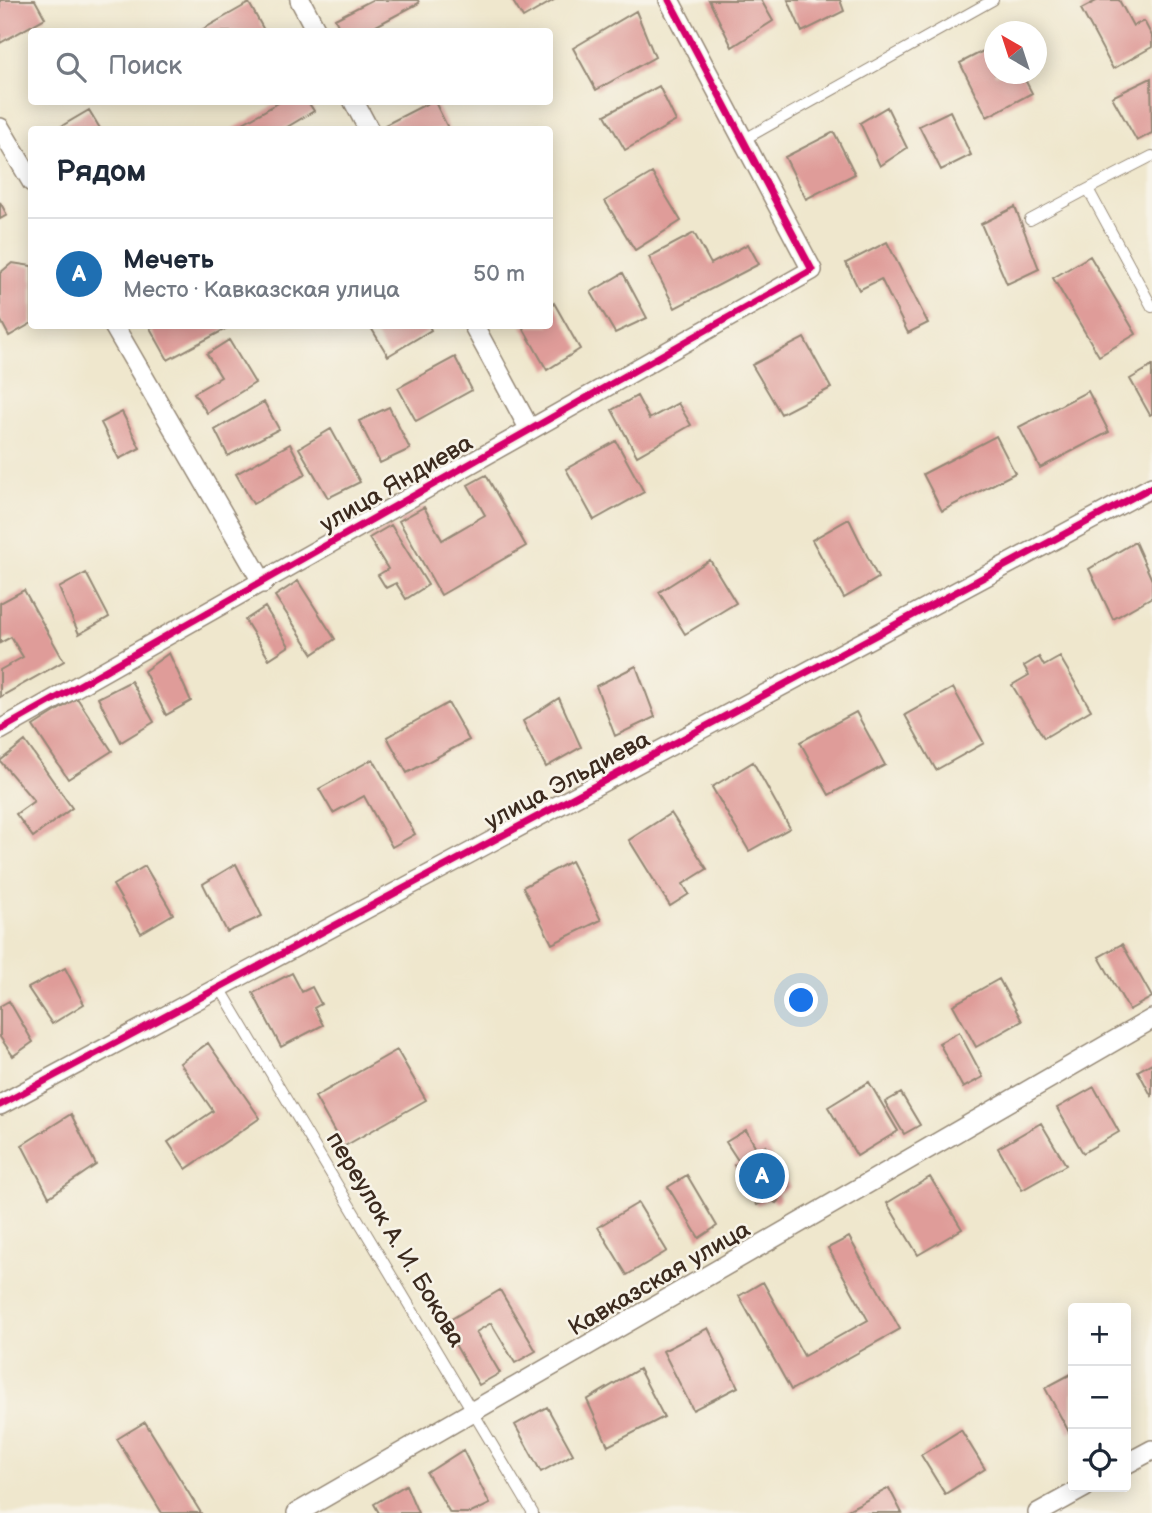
<!DOCTYPE html>
<html lang="ru">
<head>
<meta charset="utf-8">
<style>
	:root { --surface:#fff; --page:#f2f2f3; --text:#1f2937; --muted:#747a83; --line:#e0e1e3; --accent:#1f6fb2 }
	body { margin:0; font-family:"Balsamiq Sans",sans-serif; background:var(--page); color:var(--text) }
	.controls { position:absolute; right:21px; bottom:21px; display:grid; overflow:hidden; border-radius:7px; box-shadow:0 4px 18px #0003 }
	.controls button { width:63px; height:63px; display:grid; place-items:center; padding:0; border:0; border-bottom:2px solid var(--line); background:var(--surface); color:var(--text); font:35px sans-serif }
	.compass { position:absolute; left:984px; top:21px; width:63px; height:63px; border-radius:50%; background:var(--surface); box-shadow:0 4px 18px #0003; rotate:321deg }
	.you { position:absolute; left:802px; top:1001px; width:24px; height:24px; margin:-18px; border:5px solid #fff; border-radius:50%; background:#1a73e8; box-shadow:0 0 0 10px #1a73e833 }
	.badge { display:grid; place-items:center; width:46px; height:46px; border-radius:50%; background:var(--accent); color:#fff; font-size:23px; font-weight:700 }
	.pin { position:absolute; translate:-50% -50%; border:4px solid #fff; box-shadow:0 2px 7px #0006 }
	.list { margin:0; padding:0; list-style:none }
	h2 { display:flex; justify-content:space-between; align-items:center; height:91px; margin:0; padding:0 28px; font-size:30px }
	h2 small { font-size:23px; font-weight:400; color:var(--muted) }
	.list li { display:grid; grid-template-columns:46px 1fr auto; gap:21px; align-items:center; box-sizing:border-box; height:112px; padding:0 28px; border-top:2px solid var(--line) }
	.list b { display:block; font-size:26px; white-space:nowrap }
	.list p { margin:0; font-size:23px; white-space:nowrap; color:var(--muted) }
	.list em { font-size:23px; font-style:normal; color:var(--muted) }
	.icon { flex:none; width:38px; height:38px; fill:none; stroke:currentColor; stroke-width:2; stroke-linecap:round; stroke-linejoin:round }
	.map { position:relative; flex:none; width:1152px; height:1513px; overflow:hidden }
	.search { position:absolute; background:var(--surface); box-shadow:0 4px 18px #0003; left:28px; top:28px; width:525px; height:77px; display:flex; align-items:center; gap:18px; box-sizing:border-box; padding:0 24px; border-radius:7px; color:var(--muted); font-size:26px }
	.panel { position:absolute; background:var(--surface); box-shadow:0 4px 18px #0003; left:28px; top:126px; width:525px; height:203px; border-radius:7px }
	.map>svg:first-child { display:block }
</style>
</head>
<body>
<div class="map">
<svg width="1152" height="1513" viewBox="0 0 1152 1513">
	<rect width="100%" height="100%" fill="#f7f3e8"/>
	<filter id="ink" filterUnits="userSpaceOnUse"><feTurbulence type="fractalNoise" baseFrequency=".0143" numOctaves="2"/><feDisplacementMap in="SourceGraphic" scale="14" xChannelSelector="R" yChannelSelector="G"/><feConvolveMatrix kernelMatrix="1 2 1 2 8 2 1 2 1" color-interpolation-filters="sRGB"/></filter>
	<filter id="wash" filterUnits="userSpaceOnUse"><feTurbulence type="fractalNoise" baseFrequency=".00686" numOctaves="4" result="noise"/><feDisplacementMap in="SourceGraphic" scale="28" xChannelSelector="R" yChannelSelector="G"/><feGaussianBlur stdDeviation="1.57" result="paint"/><feColorMatrix in="noise" values="0 0 0 0 0 0 0 0 0 0 0 0 0 0 0 0 0 1.4 0 .05"/><feComposite in="paint" operator="in"/></filter>
	<g filter="url(#wash)">
		<rect width="100%" height="100%" fill="#efe7cd"/>
		<g id="blocks">
			<!-- building -->
			<path fill="#df9c99" d="M0,0H35L45,18L0,43Z
				M372,0H418L419,3L365,32H341L335,19Z
				M512,0H554L523,18Z
				M709,0H761L773,21L732,47Z
				M788,0H840L844,11L802,32Z
				M1098,0H1119L1133,26L1144,21L1152,36V47L1113,69L1081,9Z
				M249,3L265,32H198Z
				M636,11L655,57L596,90L573,48Z
				M995,45V74H1022L1032,93L987,117L960,63Z
				M1151,78L1152,133L1137,141L1112,97Z
				M659,86L676,121L625,150L605,115Z
				M280,102H308L314,111L282,130H231Z
				M430,102H435L449,130H387L385,125Z
				M887,107L907,148L880,166L860,123Z
				M89,110L101,130H55Z
				M950,111L971,155L941,170L919,126Z
				M834,132L855,174L806,199L785,157Z
				M652,173L681,221L635,250L605,201Z
				M0,202L7,215L0,219Z
				M1015,207L1039,269L1007,284L981,224Z
				M694,233L711,264L748,244L759,264L675,308L649,257Z
				M887,242L928,323L908,333L881,279L859,290L846,263Z
				M1090,256L1136,334L1099,356L1053,278Z
				M12,263L32,266V323L9,336L0,319V273Z
				M623,273L647,318L615,333L591,292Z
				M554,303L580,349L547,370L522,326H550V306Z
				M154,326H231L168,360L150,328Z
				M370,326H429L431,330L388,356Z
				M804,338L831,388L781,414L752,365Z
				M229,340L255,383L207,413L194,393L221,377L207,354Z
				M455,357L472,390L416,421L398,388Z
				M1152,366V414L1150,415L1130,379Z
				M1088,391L1109,432L1040,468L1019,427Z
				M637,396L649,419L678,403L691,425L637,456L612,410Z
				M264,402L279,429L228,456L215,430Z
				M389,407L410,449L380,463L359,421Z
				M122,412L140,448L119,459L101,423Z
				M331,429L360,482L328,498L299,448Z
				M996,436L1015,473L942,511L923,474Z
				M616,441L644,492L594,520L566,469Z
				M290,444L306,474L253,504L236,474Z
				M486,475L526,546L441,595L399,521L424,507L442,540L485,515L468,485Z
				M849,519L878,578L844,598L812,540Z
				M391,525L428,585L406,599L396,583L386,588L378,575L388,569L369,538Z
				M1135,542L1152,580V597L1113,619L1089,569Z
				M710,560L736,603L685,634L659,592Z
				M86,573L109,617L79,634L59,588Z
				M298,581L335,639L313,654L275,596Z
				M24,590L64,661L0,697V670L23,657L11,637L0,643V603Z
				M265,607L289,646L269,659L245,620Z
				M169,653L191,701L166,715L144,671Z
				M1039,657L1044,666L1060,657L1091,710L1044,738L1012,685L1029,675L1024,666Z
				M636,666L655,717L615,736L596,686Z
				M131,681L154,722L121,742L98,698Z
				M953,688L984,743L936,770L905,715Z
				M77,698L112,751L68,779L33,726Z
				M559,698L581,747L546,767L523,721Z
				M448,703L469,740L407,773L387,737Z
				M856,712L885,765L829,795L800,742Z
				M25,741L72,808L33,837L16,814L34,801L0,761Z
				M373,759L415,834L392,847L364,796L333,813L319,789Z
				M753,762L790,828L749,851L712,787Z
				M671,813L707,869L683,884L689,894L670,906L629,840Z
				M571,861L601,920L552,944L523,887Z
				M236,864L262,916L227,932L203,884Z
				M145,866L173,914L141,933L113,885Z
				M1122,944L1152,997L1129,1010L1099,957Z
				M65,968L84,1004L52,1024L28,988Z
				M292,973L302,992L312,987L321,1004L314,1008L323,1025L281,1047L253,993Z
				M999,979L1022,1021L976,1047L953,1005Z
				M9,1001L33,1042L13,1056L0,1037V1006Z
				M959,1032L983,1077L963,1088L939,1043Z
				M208,1043L260,1118L186,1169L168,1142L213,1111L180,1063Z
				M397,1050L426,1100L343,1147L315,1097Z
				M1152,1063V1097L1138,1071Z
				M869,1082L898,1131L857,1156L828,1107Z
				M1094,1087L1119,1132L1083,1153L1057,1108Z
				M901,1093L920,1125L904,1134L885,1102Z
				M71,1114L96,1165L49,1197L22,1145Z
				M1041,1123L1066,1165L1022,1190L998,1148Z
				M746,1130L758,1151L766,1146L790,1187L778,1193L780,1199L776,1203L769,1199L757,1205L734,1165L739,1162L726,1142Z
				M687,1175L717,1226L699,1238L668,1187Z
				M930,1177L962,1229L918,1255L887,1203Z
				M638,1203L667,1251L627,1275L598,1227Z
				M849,1237L900,1329L791,1390L739,1296L763,1282L804,1356L868,1320L828,1248Z
				M500,1290L536,1351L515,1363L491,1323L476,1332L500,1373L479,1385L443,1324Z
				M708,1328L738,1387L693,1410L663,1351Z
				M639,1369L664,1417L608,1446L587,1400Z
				M1073,1373V1430L1069,1432L1045,1388Z
				M547,1407L573,1454L541,1472L515,1425Z
				M145,1422L201,1513H162L117,1439Z
				M961,1430L985,1469L945,1494L921,1455Z
				M463,1450L490,1504L471,1513H450L427,1473Z
				M406,1485L418,1513H379L374,1504Z
				M889,1488L902,1513H842Z"/>
		</g>
	</g>
	<g filter="url(#ink)">
		<use href="#blocks" fill-opacity="0" stroke="#958876" stroke-width="2"/>
		<g fill="none" stroke-linecap="round" stroke-linejoin="round">
			<defs>
				<path id="lane" d="M743,140L993,0
					M1152,156L1088,189L1152,307
					M1030,220L1088,189
					M220,988L533,1513"/>
				<path id="street" d="M300,0L317,32
					M354,102L369,130
					M0,128L32,182
					M114,326L263,583
					M474,326L529,428
					M0,730L812,270L669,0
					M0,1105L1152,487
					M1126,1464L1152,1450
					M297,1513L1152,1019
					M1038,1513L1085,1487"/>
			</defs>
			<!-- lane casing -->
			<use href="#lane" stroke="#958876" stroke-width="12"/>
			<!-- street casing -->
			<use href="#street" stroke="#958876" stroke-width="22"/>
			<!-- lane -->
			<use href="#lane" stroke="#fff" stroke-width="10"/>
			<!-- street -->
			<use href="#street" stroke="#fff" stroke-width="19"/>
			<defs>
				<path id="cycleway" d="M0,730L812,270L669,0
					M0,1105L1152,487"/>
			</defs>
			<!-- cycleway casing -->
			<use href="#cycleway" stroke="#f7f3e8" stroke-width="11"/>
			<!-- cycleway -->
			<use href="#cycleway" stroke="#d6006c" stroke-width="7"/>
		</g>
	</g>
	<g text-anchor="middle" stroke-width="5" stroke-linejoin="round" paint-order="stroke">
		<!-- street labels -->
		<g font-size="24" fill="#3b2a1e" stroke="#f7f3e8">
			<text transform="translate(396 483) rotate(-30)" y="8">улица Яндиева</text>
			<text transform="translate(567 780) rotate(-28)" y="8">улица Эльдиева</text>
			<text transform="translate(396 1239) rotate(59)" y="8">переулок А. И. Бокова</text>
			<text transform="translate(659 1278) rotate(-30)" y="8">Кавказская улица</text>
		</g>
	</g>
</svg>
<div class="controls">
<button>+</button>
<button>−</button>
<button><svg class="icon" aria-label="locate" viewBox="0 0 24 24"><circle cx="12" cy="12" r="6"/><path d="M12 2v4M12 18v4M2 12h4M18 12h4"/></svg></button>
</div>
<svg class="compass" viewBox="-18 -18 36 36"><path d="M0-13l5 13h-10z" fill="#e53935"/><path d="M0 13l5-13h-10z" fill="#747a83"/></svg>
<div class="you"></div>
<div class="pin badge" style="left:762px;top:1176px">A</div>
<div class="search"><svg class="icon" aria-label="search" viewBox="0 0 24 24"><circle cx="10" cy="10" r="6"/><path d="M15 15l6 6"/></svg>Поиск</div>
<section class="panel">
<h2>Рядом<small></small></h2>
<ul class="list">
<li><span class="badge">A</span><div><b>Мечеть</b><p>Место · Кавказская улица</p></div><em>50 m</em></li>
</ul>
</section>
</div>
</body>
</html>
